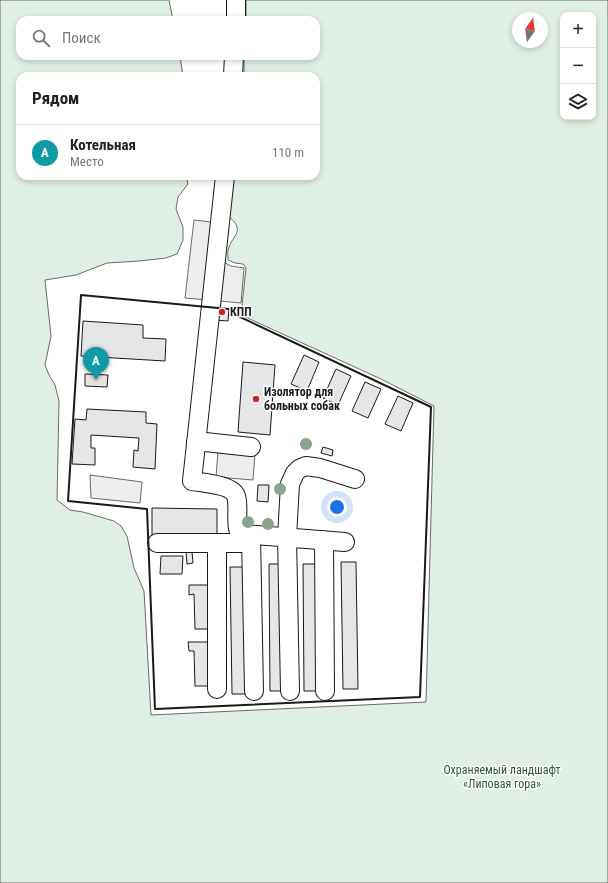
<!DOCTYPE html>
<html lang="ru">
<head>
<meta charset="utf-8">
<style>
	:root { --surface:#fff; --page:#f6f6f6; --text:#222; --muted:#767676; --line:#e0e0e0; --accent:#7c3aed }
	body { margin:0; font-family:"Roboto Condensed",sans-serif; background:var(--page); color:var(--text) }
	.controls { position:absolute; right:12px; top:12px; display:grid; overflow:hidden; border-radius:8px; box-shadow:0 2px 6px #0003 }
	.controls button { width:36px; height:36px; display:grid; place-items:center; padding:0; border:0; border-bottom:1px solid var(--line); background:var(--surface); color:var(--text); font:20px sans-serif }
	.compass { position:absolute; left:512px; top:12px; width:36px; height:36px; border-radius:50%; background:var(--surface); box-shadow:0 2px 6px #0003; rotate:14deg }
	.you { position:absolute; left:337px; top:507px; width:14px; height:14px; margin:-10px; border:3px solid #fff; border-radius:50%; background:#1a73e8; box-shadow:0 0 0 6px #1a73e833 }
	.badge { display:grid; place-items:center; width:26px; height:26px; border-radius:50%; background:var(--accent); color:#fff; font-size:13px; font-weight:700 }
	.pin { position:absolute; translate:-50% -33px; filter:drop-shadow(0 1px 2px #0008) }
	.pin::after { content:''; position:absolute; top:21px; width:14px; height:12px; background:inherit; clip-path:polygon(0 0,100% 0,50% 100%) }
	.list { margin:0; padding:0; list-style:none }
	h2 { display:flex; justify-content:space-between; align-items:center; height:52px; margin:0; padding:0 16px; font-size:17px }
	h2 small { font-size:13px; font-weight:400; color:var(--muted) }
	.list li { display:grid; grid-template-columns:26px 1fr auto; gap:12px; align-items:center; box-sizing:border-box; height:56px; padding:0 16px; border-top:1px solid var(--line) }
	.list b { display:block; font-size:15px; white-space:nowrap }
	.list p { margin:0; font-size:13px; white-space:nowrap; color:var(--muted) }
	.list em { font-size:13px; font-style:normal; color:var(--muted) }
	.icon { flex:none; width:22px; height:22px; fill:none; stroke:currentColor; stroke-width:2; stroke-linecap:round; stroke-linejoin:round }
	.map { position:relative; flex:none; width:608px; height:883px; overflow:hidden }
	.search { position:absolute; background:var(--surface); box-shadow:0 2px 6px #0003; left:16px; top:16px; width:304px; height:44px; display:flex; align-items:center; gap:10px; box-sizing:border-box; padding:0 14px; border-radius:12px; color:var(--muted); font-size:15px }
	.panel { position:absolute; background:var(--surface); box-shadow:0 2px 6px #0003; left:16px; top:72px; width:304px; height:108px; border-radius:12px }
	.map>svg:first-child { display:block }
</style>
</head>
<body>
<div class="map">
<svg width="608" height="883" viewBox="0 0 608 883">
	<rect width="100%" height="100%" fill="#fff"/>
	<!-- green -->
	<path fill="#e0efe3" stroke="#6a6a6a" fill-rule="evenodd" d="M0,0H169L173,20H20V56H180L183,76H20V176H186L188,184L178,197L176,209L183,227V240L177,254L166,258L139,261L107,263L76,275L45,280L51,336L45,365L49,375L55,385L59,401L57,500L70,510L83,512L114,521L121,526L127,536L134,568L144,591L151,715L426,702L434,406L381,379L241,315L246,268L243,264L235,263L228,260C228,256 227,251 229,247C231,240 239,234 237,227C236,222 230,219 228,214L233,176H316V76H244V56H316V20H246V0H608V883H0ZM563,15H593V117H563ZM518,18H542V42H518Z"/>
	<!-- parking -->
	<path fill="#ededed" stroke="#6a6a6a" d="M194,220L228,224L224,261L227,264L231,266L244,268L241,303L185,298Z
		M218,451L255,454L253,480L216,477Z
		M90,475L142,482L140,503L91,498Z"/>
	<!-- building -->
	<path fill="#e6e6e6" stroke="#1a1a1a" d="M216,307L229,309L228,321L214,320Z
		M231,309L239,310L238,316L230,315Z
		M83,321L143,325V338L166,339L165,361L81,356Z
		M304,355L319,362L307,391L291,384Z
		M243,362L275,365L270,435L238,432Z
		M336,369L351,376L338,405L323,398Z
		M85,374L108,375L107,387L85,386Z
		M365,382L381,389L368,418L352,411Z
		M398,396L413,403L401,431L385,424Z
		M87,409L146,412V423L157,424L155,469L133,467L134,450L138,451L139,438L91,435V448H95V465L72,464L75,419L86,420Z
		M323,447L333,450L332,456L321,453Z
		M258,485H269L268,502L257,501Z
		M152,508L217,509V537H152Z
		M186,552H192L193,563L187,564Z
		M161,556H183L182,574H160Z
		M341,562H356L358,689H343Z
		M269,564H284L286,691H270Z
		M303,564H318L320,691H304Z
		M230,567H246L247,694H232Z
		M189,585H210L211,629H195L194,594L189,595Z
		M188,642H210L211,686H195L194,651H189Z"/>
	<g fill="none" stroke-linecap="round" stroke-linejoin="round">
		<defs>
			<path id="minor" d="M236,20V0
				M233,76L234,56
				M225,176L192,481C204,483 232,485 236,496C239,506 236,518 238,528L239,532L243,534L345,542
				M196,441L251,447
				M251,535L254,691
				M324,540L325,691
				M157,543H251
				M217,543V689
				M290,691L287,537L290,484L295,473L299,469L306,466L320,468L355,479"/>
		</defs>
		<!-- minor casing -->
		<use href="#minor" stroke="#1a1a1a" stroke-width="20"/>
		<!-- minor -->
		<use href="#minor" stroke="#fff" stroke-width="18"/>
		<!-- wall -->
		<path stroke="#1a1a1a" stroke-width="2" d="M81,295L239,310L238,316L431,407L420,697L155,709L147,509L68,501Z"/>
	</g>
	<!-- trees -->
	<g fill="#8aa48f">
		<circle cx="306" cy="444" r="6"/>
		<circle cx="280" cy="489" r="6"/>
		<circle cx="248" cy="522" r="6"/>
		<circle cx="268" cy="524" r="6"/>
	</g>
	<!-- markers -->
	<g fill="#c62828" stroke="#fff" stroke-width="1.5">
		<circle cx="222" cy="312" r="4"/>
		<circle cx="256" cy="399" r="4"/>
	</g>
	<g text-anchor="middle" stroke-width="3" stroke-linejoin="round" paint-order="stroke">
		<!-- poi labels -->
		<g font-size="12" font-weight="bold" fill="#1a1a1a" stroke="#fff" text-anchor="start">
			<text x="230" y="316">КПП</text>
			<text x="264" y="396">Изолятор для<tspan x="264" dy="14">больных собак</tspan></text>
		</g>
		<!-- park labels -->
		<g font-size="12" fill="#2b5a34" stroke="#fff">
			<text x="502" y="774">Охраняемый ландшафт<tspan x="502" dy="14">«Липовая гора»</tspan></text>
		</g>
	</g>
</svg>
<div class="controls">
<button>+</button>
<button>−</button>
<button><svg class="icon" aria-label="layers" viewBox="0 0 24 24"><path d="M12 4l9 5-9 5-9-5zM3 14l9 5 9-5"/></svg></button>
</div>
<svg class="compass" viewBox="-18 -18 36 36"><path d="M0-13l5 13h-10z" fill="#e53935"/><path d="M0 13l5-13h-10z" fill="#767676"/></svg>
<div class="you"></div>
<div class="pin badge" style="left:96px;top:380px;background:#0f9aa8">A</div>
<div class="search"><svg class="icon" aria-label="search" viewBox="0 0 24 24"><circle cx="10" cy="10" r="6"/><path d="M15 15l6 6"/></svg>Поиск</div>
<section class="panel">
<h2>Рядом<small></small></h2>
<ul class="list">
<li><span class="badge" style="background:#0f9aa8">A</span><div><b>Котельная</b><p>Место</p></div><em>110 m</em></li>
</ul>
</section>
</div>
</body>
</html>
